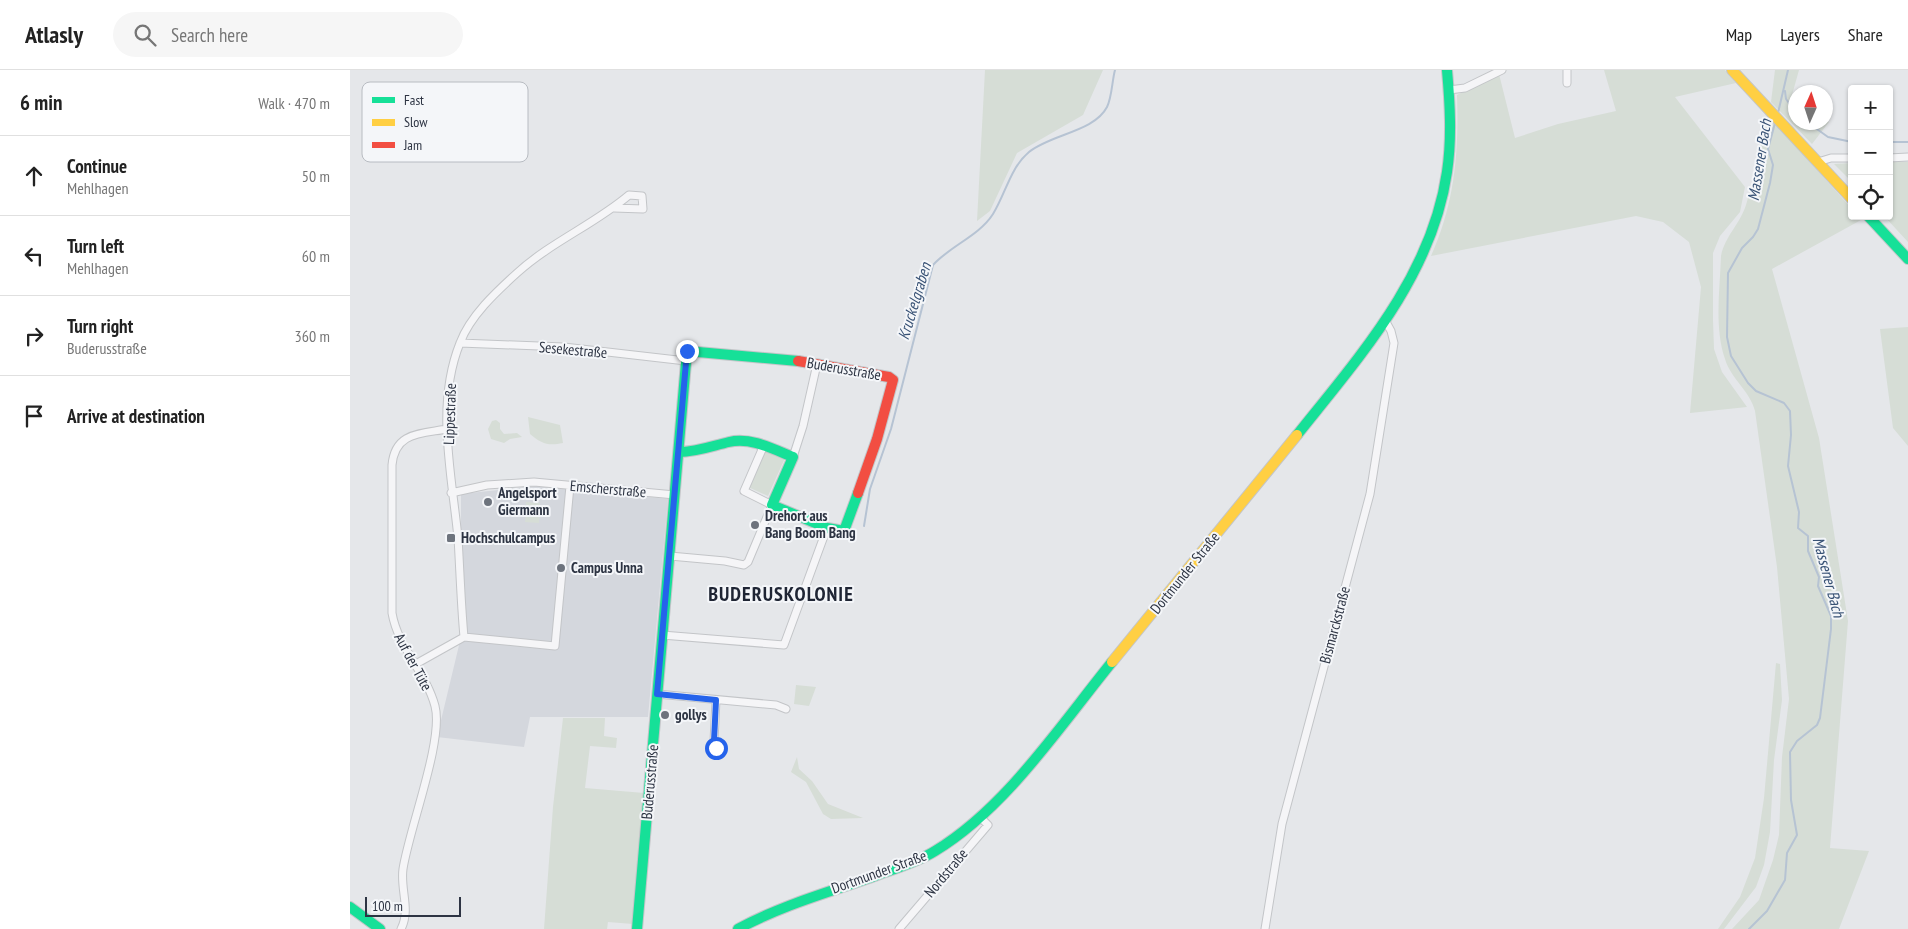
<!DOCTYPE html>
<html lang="en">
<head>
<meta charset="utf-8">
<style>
	:root { --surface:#fff; --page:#f6f6f6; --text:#222; --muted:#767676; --line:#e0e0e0 }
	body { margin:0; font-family:"PT Sans Narrow",sans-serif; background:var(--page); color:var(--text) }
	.controls { position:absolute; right:15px; top:15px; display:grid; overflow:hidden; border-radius:5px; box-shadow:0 1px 4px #0004 }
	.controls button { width:45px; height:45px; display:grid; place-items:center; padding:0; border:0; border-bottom:1px solid var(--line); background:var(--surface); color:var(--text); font:25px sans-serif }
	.compass { position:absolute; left:1438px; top:15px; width:45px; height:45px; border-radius:50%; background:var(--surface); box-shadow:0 1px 4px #0004; rotate:3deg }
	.scale { position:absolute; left:15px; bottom:12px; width:96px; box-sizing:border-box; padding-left:5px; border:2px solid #2d3443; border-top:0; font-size:14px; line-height:18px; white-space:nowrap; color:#2d3443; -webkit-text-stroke:4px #f4f6f9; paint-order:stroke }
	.stop { position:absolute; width:15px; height:15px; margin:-11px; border:4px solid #2563eb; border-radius:50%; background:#fff }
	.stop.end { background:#2563eb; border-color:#fff; box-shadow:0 1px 5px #0008 }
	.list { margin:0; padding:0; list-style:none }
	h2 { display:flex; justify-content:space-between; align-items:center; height:65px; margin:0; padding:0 20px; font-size:21px }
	h2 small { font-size:16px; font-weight:400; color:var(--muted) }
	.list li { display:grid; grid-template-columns:32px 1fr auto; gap:15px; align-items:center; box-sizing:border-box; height:80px; padding:0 20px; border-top:1px solid var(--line) }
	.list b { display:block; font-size:19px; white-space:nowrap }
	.list p { margin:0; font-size:16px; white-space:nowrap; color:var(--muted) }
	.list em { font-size:16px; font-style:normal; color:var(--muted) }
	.icon { flex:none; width:28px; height:28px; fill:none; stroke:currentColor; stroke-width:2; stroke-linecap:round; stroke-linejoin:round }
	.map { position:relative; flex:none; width:1558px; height:859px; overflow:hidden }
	header { display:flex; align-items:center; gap:30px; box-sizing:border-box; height:70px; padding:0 25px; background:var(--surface); border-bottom:1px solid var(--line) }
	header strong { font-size:24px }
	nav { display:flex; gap:28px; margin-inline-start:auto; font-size:18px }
	.search { width:350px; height:45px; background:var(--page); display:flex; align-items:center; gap:12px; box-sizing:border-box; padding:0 18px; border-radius:28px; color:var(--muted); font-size:19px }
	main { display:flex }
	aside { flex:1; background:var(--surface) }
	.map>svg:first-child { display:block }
</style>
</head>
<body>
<header>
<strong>Atlasly</strong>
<div class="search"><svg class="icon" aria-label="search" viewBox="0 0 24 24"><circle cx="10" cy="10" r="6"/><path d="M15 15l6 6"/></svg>Search here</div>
<nav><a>Map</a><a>Layers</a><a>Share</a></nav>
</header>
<main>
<aside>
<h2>6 min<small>Walk · 470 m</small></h2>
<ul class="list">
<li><svg class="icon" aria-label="ahead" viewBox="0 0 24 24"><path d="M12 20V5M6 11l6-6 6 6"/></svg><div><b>Continue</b><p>Mehlhagen</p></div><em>50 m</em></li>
<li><svg class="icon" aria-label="left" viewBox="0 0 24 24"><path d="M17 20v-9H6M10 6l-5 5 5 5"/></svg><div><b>Turn left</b><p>Mehlhagen</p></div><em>60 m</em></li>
<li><svg class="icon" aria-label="right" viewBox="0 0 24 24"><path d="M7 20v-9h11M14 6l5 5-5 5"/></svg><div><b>Turn right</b><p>Buderusstraße</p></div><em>360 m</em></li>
<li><svg class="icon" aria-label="arrive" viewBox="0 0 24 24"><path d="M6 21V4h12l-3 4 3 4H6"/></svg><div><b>Arrive at destination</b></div></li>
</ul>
</aside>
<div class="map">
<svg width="1558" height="859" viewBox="0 0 1558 859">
	<rect width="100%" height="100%" fill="#e5e7ea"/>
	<!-- built -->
	<path fill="#d4d7dd" d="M186,416L318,429L298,647H180L174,677L87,667L111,567V424Z"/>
	<!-- green -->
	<path fill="#d6ddd6" d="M635,0H753L733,45L667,83L640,141L627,151Z
		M1254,0H1375L1386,13L1325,27L1395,117L1390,142L1370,166L1363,183V250L1364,279L1372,302L1397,337L1340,343L1351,217L1339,172L1313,152L1286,146L1081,186C1105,133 1109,81 1107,25L1149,4L1165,68L1208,54L1266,41Z
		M1425,0H1449L1442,25L1445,27L1446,52H1476V50L1479,52L1462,74L1421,32Z
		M1418,45L1502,139V146H1508L1511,150L1422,199L1469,368L1498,551L1480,778L1519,781L1489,859H1382L1409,830L1423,790L1429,765L1432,687L1439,629L1427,497L1405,341C1400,321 1381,309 1375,289C1364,257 1370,219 1371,186C1375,166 1390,154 1396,135C1405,105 1411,74 1418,45Z
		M1539,92H1558V172L1534,146H1539Z
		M1502,93V112L1484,94Z
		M1558,257V376L1543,358L1530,259Z
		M178,347L210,355L213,373C198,376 192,374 180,364Z
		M146,350L150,353V359L154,364L167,363L172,367L160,369L154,373L141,369L138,359L142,351Z
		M415,379L435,388L418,426L398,417Z
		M176,432L190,433L189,453L175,452Z
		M1426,593L1430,594L1432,630L1424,690L1420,762L1414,795L1406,817L1374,859H1368L1390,827L1405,788L1414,728Z
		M446,615L466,617L459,636L444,634Z
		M213,648H255L254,666L267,668L266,678L240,676L235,718L294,723L283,854L258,852L257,859H194L203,737Z
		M447,687L449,699L462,711L478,734L513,748L481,749L473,744L456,712L441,702Z"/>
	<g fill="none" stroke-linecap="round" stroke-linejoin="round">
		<!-- stream -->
		<path stroke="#b6c3d3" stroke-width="2" d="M1435,21L1436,29L1446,43
			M1428,43L1438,0
			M1457,52L1478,67L1502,72
			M1539,72H1558
			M514,456L520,419L541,359L583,195C600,176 629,166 643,144C656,123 660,98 679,82C701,64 744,62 757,37C762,27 762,11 765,0
			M1399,859L1417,841L1435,810L1437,783L1447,765L1441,730L1440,682L1447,671L1467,655L1470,648L1481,559V546L1468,516L1469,507L1458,481V466L1448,458L1449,442L1438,396L1441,365L1440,341L1434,333L1406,321L1398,313L1381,286L1377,267L1378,203L1392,178L1403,167L1408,159L1420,113L1423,95L1418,79L1425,53"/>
		<defs>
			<path id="street" d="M1217,13V0
				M1099,20L1115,18L1152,0
				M1539,88L1558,87
				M1468,92L1481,88H1502
				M110,273L214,277L336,291
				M443,387L453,356L467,294
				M101,423L137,415L184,412L325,425
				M320,486L375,491L394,495L398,492L422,435L394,421L414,375
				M312,565L434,575L477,458
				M114,567C111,534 110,501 108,468C102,405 85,335 110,273C120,246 146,222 167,203C201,172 245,154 279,125L292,126L293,139L264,138
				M114,567L205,576L220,416
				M64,595L114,567
				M307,624L426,635L436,639
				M366,678L364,671L366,630
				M51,859C61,840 50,819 53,799C59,759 94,670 85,636C76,602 48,578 42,543V395C45,362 70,364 97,359
				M549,859L638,755L631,748
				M915,859L932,754L1020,424L1044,273L1041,261L1036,252"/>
			<path id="fast" d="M1518,146L1558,189
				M947,365C1010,286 1082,206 1097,102C1102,68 1100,34 1097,0
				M329,382C347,382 362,376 379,372C401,367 423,379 443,387L422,435L477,458L494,461L508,423
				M0,837L30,859
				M287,859L337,281L448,291
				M388,859C430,836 476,823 522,807C543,799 566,793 585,781C656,738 710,656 762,592"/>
			<path id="slow" d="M1382,0L1502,129
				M762,592L947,365"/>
			<path id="jam" d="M448,291L539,307L543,310L527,369L508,423"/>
		</defs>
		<!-- street casing -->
		<use href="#street" stroke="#c3c5c8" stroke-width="9"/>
		<!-- fast casing -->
		<use href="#fast" stroke="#c3c5c8" stroke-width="12"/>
		<!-- slow casing -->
		<use href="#slow" stroke="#c3c5c8" stroke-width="12"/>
		<!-- jam casing -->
		<use href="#jam" stroke="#c3c5c8" stroke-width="12"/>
		<!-- street -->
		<use href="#street" stroke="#f5f5f7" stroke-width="7"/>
		<!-- fast -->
		<use href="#fast" stroke="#16e098" stroke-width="10"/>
		<!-- slow -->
		<use href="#slow" stroke="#ffcf43" stroke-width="10"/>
		<!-- jam -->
		<use href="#jam" stroke="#f24e42" stroke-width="10"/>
	</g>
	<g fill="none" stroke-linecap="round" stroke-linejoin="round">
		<!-- route -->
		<path stroke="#2563eb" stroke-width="6" d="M337,281L307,624L366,630L364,671L366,678"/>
	</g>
	<!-- markers -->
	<g fill="#6d737d" stroke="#f4f6f9" stroke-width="2">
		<circle cx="138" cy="432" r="5"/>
		<circle cx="405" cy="455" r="5"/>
		<rect x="96" y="463" width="10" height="10" rx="2.5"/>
		<circle cx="211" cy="498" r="5"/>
		<circle cx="315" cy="645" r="5"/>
	</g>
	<g text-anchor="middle" stroke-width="4" stroke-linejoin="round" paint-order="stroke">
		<!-- street labels -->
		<g font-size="15" fill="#2d3443" stroke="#f4f6f9">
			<text transform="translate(223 280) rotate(5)" y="5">Sesekestraße</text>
			<text transform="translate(494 299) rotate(10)" y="5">Buderusstraße</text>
			<text transform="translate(100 344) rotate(-88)" y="5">Lippestraße</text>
			<text transform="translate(258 419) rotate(5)" y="5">Emscherstraße</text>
			<text transform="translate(835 503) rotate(-51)" y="5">Dortmunder Straße</text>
			<text transform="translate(985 555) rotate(-75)" y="5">Bismarckstraße</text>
			<text transform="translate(63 592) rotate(62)" y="5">Auf der Tüte</text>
			<text transform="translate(300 712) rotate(-85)" y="5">Buderusstraße</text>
			<text transform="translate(529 802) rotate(-20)" y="5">Dortmunder Straße</text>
			<text transform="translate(596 803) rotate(-50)" y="5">Nordstraße</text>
		</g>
		<!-- poi labels -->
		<g font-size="15" font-weight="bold" fill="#2d3443" stroke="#f4f6f9" text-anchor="start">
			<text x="148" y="428">Angelsport<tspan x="148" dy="17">Giermann</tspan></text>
			<text x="415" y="451">Drehort aus<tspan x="415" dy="17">Bang Boom Bang</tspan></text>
			<text x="111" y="473">Hochschulcampus</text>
			<text x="221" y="503">Campus Unna</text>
			<text x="325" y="650">gollys</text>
		</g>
		<!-- water labels -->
		<g font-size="16" font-style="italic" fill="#385275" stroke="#f4f6f9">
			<text transform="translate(1409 90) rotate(-81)" y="6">Massener Bach</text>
			<text transform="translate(564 231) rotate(-73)" y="6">Kruckelgraben</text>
			<text transform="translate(1479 507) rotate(75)" y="6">Massener Bach</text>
		</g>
		<!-- district labels -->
		<g font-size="20" font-weight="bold" letter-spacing="1" fill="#1f2534" stroke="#f4f6f9">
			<text x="431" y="531">BUDERUSKOLONIE</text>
		</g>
	</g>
	<!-- legend -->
	<rect x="12" y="12" width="166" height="80" rx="8" fill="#f4f6f9" stroke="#b8bcc2" stroke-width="1"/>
	<rect x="22" y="27" width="23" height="6" fill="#16e098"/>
	<rect x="22" y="49" width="23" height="7" fill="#ffcf43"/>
	<rect x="22" y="72" width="23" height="6" fill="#f24e42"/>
	<g font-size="14" fill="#2d3443">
		<text x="54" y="35">Fast</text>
		<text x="54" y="57">Slow</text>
		<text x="54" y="80">Jam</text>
	</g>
</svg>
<div class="controls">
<button>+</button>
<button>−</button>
<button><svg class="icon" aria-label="locate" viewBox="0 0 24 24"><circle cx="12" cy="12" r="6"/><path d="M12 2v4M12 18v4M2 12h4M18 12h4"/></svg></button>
</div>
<svg class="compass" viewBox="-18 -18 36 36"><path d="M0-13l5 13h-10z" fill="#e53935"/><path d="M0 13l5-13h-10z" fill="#767676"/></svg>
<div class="scale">100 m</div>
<div class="stop" style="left:366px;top:678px"></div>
<div class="stop end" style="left:337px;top:281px"></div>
</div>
</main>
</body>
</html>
